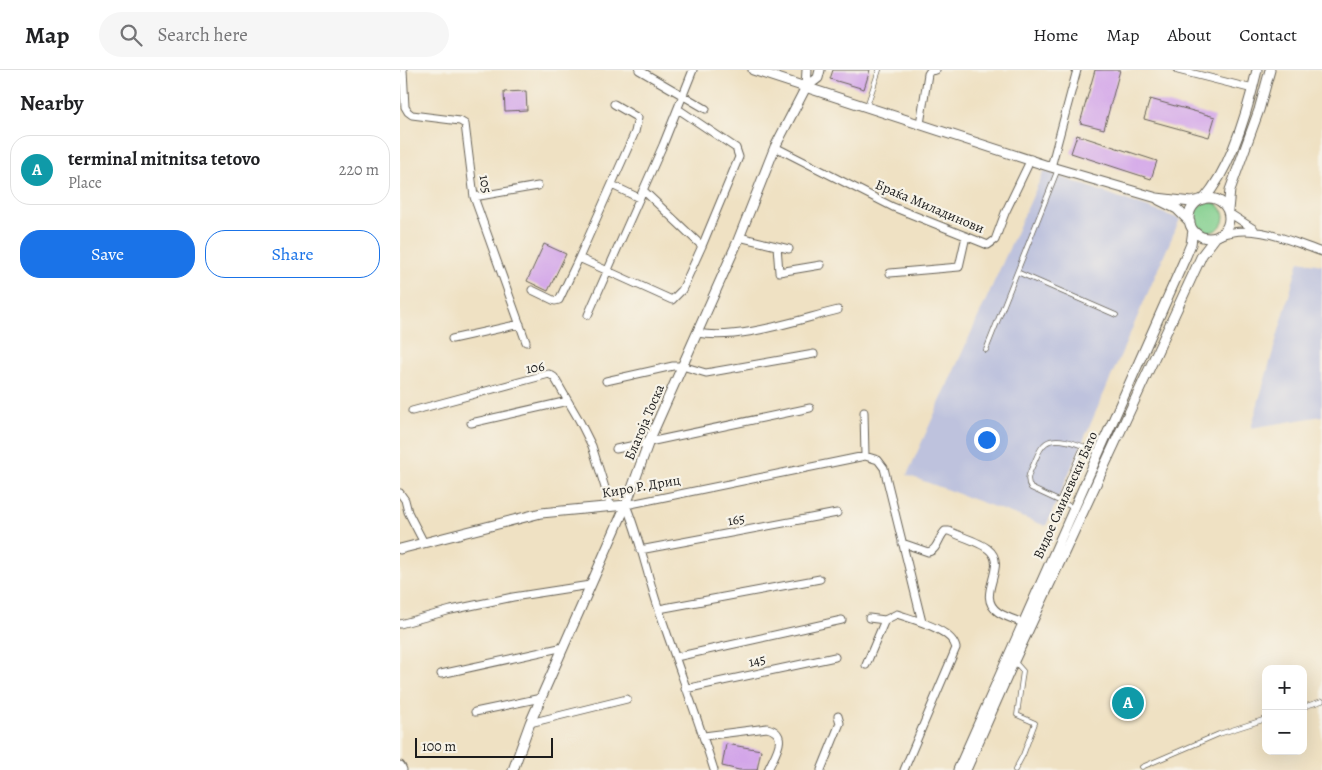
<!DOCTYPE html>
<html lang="en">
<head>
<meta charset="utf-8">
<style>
	:root { --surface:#fff; --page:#f6f6f6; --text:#202124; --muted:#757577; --line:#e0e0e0; --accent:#1a73e8 }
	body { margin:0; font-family:Alegreya,serif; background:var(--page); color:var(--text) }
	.controls { position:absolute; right:15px; bottom:15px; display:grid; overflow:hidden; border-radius:10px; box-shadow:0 5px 20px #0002 }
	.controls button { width:45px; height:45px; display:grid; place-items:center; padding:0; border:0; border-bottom:1px solid var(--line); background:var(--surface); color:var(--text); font:25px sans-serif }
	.scale { position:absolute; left:15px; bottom:12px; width:138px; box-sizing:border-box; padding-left:5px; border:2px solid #1c1c1c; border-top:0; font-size:14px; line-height:18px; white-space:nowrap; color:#1c1c1c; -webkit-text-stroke:4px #f7f3e8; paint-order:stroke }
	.you { position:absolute; left:586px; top:369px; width:18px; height:18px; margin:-12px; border:4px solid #fff; border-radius:50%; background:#1a73e8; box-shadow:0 0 0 8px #1a73e833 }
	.badge { display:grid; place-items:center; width:32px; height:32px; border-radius:50%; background:var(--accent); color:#fff; font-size:16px; font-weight:700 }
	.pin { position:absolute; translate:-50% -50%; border:2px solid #fff; box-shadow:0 1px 5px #0006 }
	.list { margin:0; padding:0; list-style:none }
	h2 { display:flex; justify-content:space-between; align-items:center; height:65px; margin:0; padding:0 20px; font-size:21px }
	h2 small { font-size:16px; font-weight:400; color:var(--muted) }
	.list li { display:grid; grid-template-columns:32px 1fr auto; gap:15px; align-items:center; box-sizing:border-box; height:70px; margin:0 10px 10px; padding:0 10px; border:1px solid var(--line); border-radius:20px }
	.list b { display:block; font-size:19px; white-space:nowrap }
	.list p { margin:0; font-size:16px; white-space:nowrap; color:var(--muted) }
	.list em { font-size:16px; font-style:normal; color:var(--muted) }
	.actions { display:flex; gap:10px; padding:15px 20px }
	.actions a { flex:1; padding:11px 0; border:1px solid var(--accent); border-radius:20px; text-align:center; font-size:18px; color:var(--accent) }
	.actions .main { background:var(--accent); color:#fff }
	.icon { flex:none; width:28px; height:28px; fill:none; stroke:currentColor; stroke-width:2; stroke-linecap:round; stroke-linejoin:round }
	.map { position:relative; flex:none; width:922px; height:700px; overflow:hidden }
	header { display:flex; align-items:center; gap:30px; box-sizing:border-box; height:70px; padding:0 25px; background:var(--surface); border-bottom:1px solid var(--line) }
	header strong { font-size:24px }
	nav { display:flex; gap:28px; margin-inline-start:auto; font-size:18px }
	.search { width:350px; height:45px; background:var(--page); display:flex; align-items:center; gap:12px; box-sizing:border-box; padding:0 18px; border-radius:28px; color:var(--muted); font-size:19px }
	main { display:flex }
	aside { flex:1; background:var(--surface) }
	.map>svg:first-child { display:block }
</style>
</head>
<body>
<header>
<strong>Map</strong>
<div class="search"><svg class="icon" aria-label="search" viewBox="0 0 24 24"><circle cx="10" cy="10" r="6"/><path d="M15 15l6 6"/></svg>Search here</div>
<nav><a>Home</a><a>Map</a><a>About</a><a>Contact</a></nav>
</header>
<main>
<aside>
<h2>Nearby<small></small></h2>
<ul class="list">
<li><span class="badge" style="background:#0f9aa8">A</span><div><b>terminal mitnitsa tetovo</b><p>Place</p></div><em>220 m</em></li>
</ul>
<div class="actions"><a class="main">Save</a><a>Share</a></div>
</aside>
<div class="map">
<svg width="922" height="700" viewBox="0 0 922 700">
	<rect width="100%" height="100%" fill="#f7f3e8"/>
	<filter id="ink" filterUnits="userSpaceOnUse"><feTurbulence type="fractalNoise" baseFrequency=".02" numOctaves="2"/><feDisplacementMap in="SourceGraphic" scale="10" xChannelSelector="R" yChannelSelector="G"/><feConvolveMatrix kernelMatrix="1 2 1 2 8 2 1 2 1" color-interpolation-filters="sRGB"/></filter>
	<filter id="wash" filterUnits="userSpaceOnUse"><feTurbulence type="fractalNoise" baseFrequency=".0096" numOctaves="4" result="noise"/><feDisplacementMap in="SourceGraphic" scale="20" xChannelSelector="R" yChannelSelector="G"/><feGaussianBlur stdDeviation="1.12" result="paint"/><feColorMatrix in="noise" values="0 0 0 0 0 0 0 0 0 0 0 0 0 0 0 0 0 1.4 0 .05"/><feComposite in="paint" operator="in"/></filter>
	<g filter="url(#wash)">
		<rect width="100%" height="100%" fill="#efe1c3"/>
		<!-- industrial -->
		<path fill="#bec2dd" d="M644,101L780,149L646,456L507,405Z
			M899,191L922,195V346L851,358Z"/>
		<!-- green -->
		<path fill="#82cf8e" stroke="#4f7655" d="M794 147a15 15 0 1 1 30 0a15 15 0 1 1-30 0Z"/>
		<g id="blocks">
			<!-- building -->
			<path fill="#d3a6e9" d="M433,0H470L464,19L430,9Z
				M695,0H720L704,59L680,53Z
				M126,21L127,40L105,41L104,22Z
				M750,29L815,47L809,67L744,49Z
				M677,65L757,91L751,109L671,83Z
				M144,174L166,184L148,221L127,211Z
				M326,674L361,680L357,700H339L322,696Z"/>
		</g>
	</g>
	<g filter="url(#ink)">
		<use href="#blocks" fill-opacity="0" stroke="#666156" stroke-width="1"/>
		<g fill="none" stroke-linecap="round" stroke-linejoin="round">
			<defs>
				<path id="service" d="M467,36L479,0
					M617,202L716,245
					M586,280L658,99
					M659,431L683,377
					M674,438L631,418C625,409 630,402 634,393C637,386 640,377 646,373C659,364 686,378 699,382
					M903,637L922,631
					M742,697L819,664L866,649
					M615,700L623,685L635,653L617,645L623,601L615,592"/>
				<path id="minor" d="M3,0L5,37L8,42L12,45L60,51L65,54L74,127L126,272
					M239,0L306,39
					M778,0L853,19
					M214,34L238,48L235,62L179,188L272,230L282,220L302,176
					M520,54L528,4L530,1L536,0
					M375,77L493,137L588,175L595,170L605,143L631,89
					M651,97L677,0
					M212,115L239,128
					M243,120L302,176L339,87L336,78L278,39
					M74,127L138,116
					M829,143L854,159
					M819,166C853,152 890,171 922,182
					M339,167L389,179
					M377,176L379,202L421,195
					M490,203L559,197L566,166
					M132,220L155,231L159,230L179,188
					M188,245L263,75L293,0
					M297,263C339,271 397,250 438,240
					M52,269L120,254
					M206,311L273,296H282L306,303L414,284
					M12,341L149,304L154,307L179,350L192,376L211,437
					M464,342L465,386
					M71,353L168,331
					M216,379L410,338
					M0,423L5,430L8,442L24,473
					M502,473L528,482C538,480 538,468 545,461H549C559,466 580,472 588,479C610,496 574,525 598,542C605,547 616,550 623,553
					M240,480L437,443
					M259,539L420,509
					M469,548L485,550L497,544C514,550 552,559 556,578L504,700
					M0,554L51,540L113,527L190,515
					M276,587L442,550
					M466,595L485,550
					M41,604L164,577
					M285,619L435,587
					M75,642L141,628
					M130,653L227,629
					M304,666L367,658C391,664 374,685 368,700
					M314,700C297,646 277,594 259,540C247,505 240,469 226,435L465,386L478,390L484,398L522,552
					M421,700L440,653L438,646"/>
				<path id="tertiary" d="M353,0L651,97L757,128L791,132L800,130
					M406,17L418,8L420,0
					M789 148a20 20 0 1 1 40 0a20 20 0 1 1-40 0Z
					M804,129C831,98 848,39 857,0
					M759,130L777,139L790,152
					M828,140L830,120L859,40L870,0
					M0,479L141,443L226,435
					M0,696L2,700
					M113,700L130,653L226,435L249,371L337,173L375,77L406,17L407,0
					M558,700L786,186L791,174L793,160
					M566,700L614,591L802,185L815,168"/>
			</defs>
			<!-- service casing -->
			<use href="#service" stroke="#666156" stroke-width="5.5"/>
			<!-- minor casing -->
			<use href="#minor" stroke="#666156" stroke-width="9"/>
			<!-- tertiary casing -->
			<use href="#tertiary" stroke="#666156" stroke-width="11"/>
			<!-- service -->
			<use href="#service" stroke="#fff" stroke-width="4"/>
			<!-- minor -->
			<use href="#minor" stroke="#fff" stroke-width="7"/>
			<!-- tertiary -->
			<use href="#tertiary" stroke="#fff" stroke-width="9"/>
		</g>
	</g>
	<g text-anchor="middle" stroke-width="4.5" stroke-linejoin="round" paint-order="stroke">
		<!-- street labels -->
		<g font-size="14" fill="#1c1c1c" stroke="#f7f3e8">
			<text transform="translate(86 114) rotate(80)" y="5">105</text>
			<text transform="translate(530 136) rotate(23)" y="5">Браќа Миладинови</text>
			<text transform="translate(135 297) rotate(-10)" y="5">106</text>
			<text transform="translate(244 352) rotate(-67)" y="5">Благоја Тоска</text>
			<text transform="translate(241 416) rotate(-10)" y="5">Киро Р. Дриц</text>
			<text transform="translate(665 425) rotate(-66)" y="5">Видое Смилевски Бато</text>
			<text transform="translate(336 449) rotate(-11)" y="5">165</text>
			<text transform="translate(357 590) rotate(-12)" y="5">145</text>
		</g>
	</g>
</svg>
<div class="controls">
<button>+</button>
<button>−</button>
</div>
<div class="scale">100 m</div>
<div class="you"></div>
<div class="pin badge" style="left:728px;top:633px;background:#0f9aa8">A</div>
</div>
</main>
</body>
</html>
